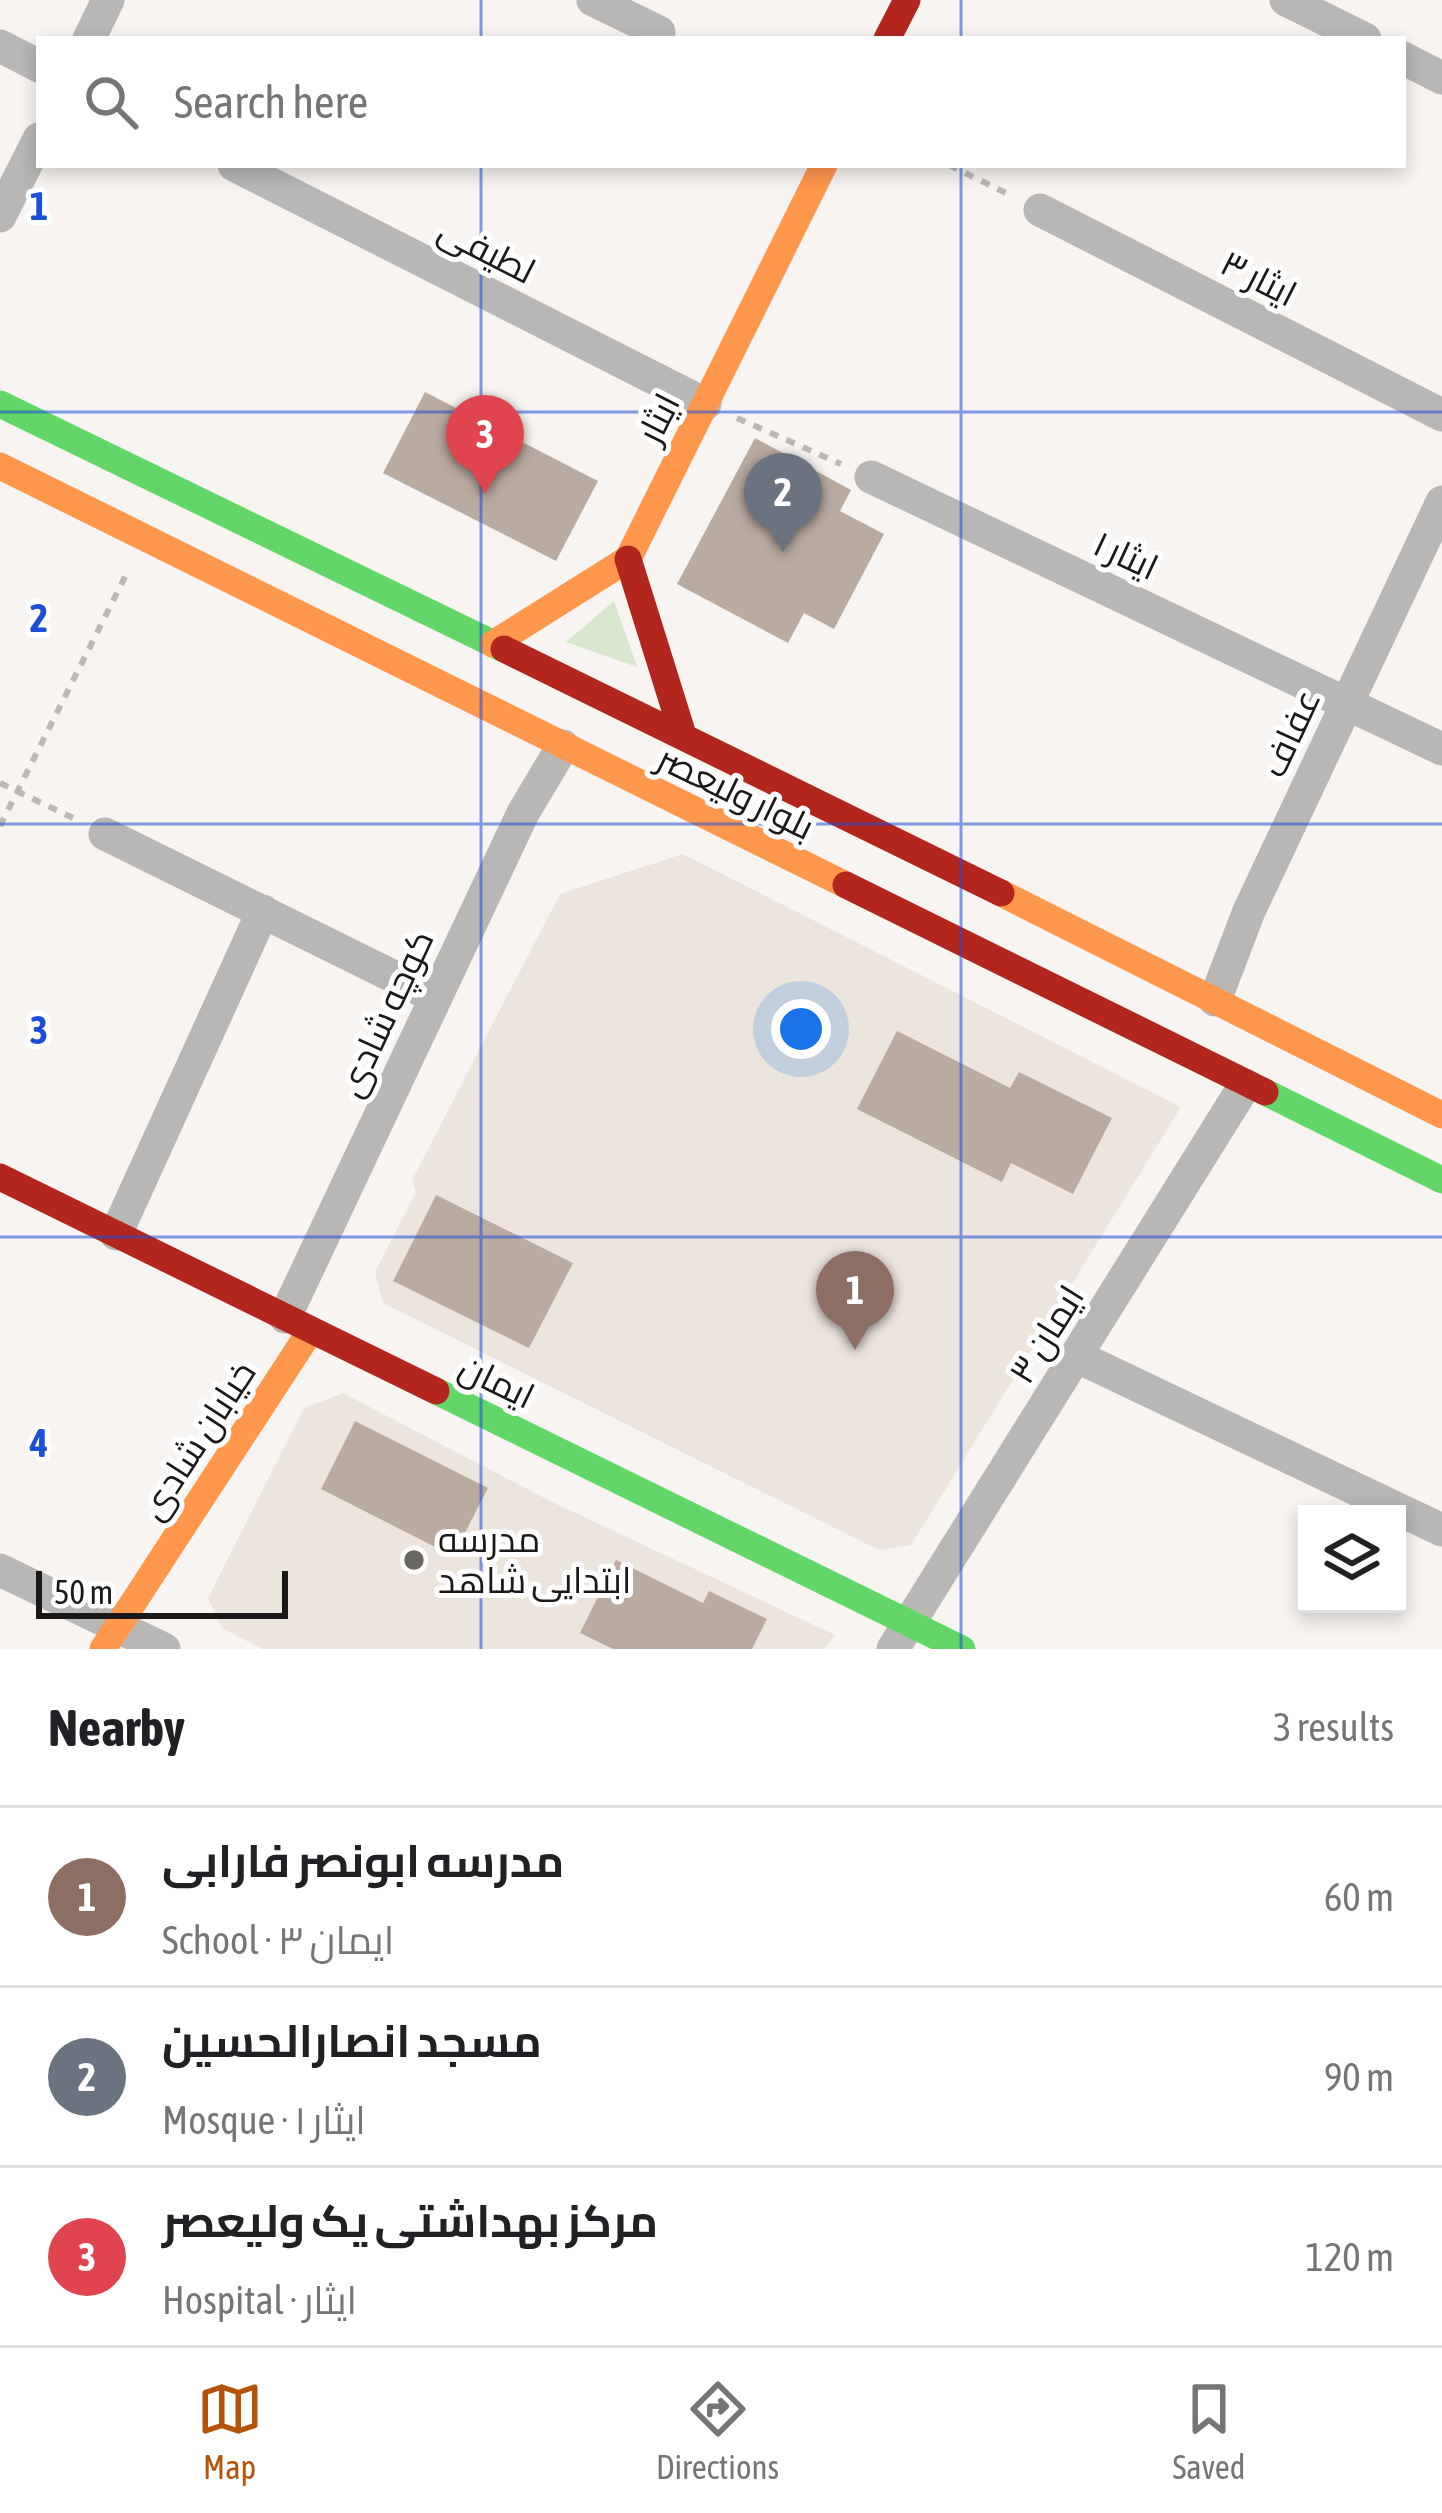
<!DOCTYPE html>
<html lang="en">
<head>
<meta charset="utf-8">
<style>
	:root { --surface:#fff; --page:#f2f2f2; --text:#202124; --muted:#757577; --line:#e0e0e0; --accent:#b45309 }
	body { margin:0; font-family:"Asap Condensed",Cairo,sans-serif; background:var(--page); color:var(--text) }
	.controls { position:absolute; right:36px; bottom:36px; display:grid; overflow:hidden; border-radius:0px; box-shadow:0 6px 18px #0003 }
	.controls button { width:108px; height:108px; display:grid; place-items:center; padding:0; border:0; border-bottom:3px solid var(--line); background:var(--surface); color:var(--text); font:60px sans-serif }
	.scale { position:absolute; left:36px; bottom:30px; width:252px; box-sizing:border-box; padding-left:12px; border:6px solid #1b1917; border-top:0; font-size:33px; line-height:42px; white-space:nowrap; color:#1b1917; -webkit-text-stroke:9px #fff; paint-order:stroke }
	.you { position:absolute; left:801px; top:1029px; width:42px; height:42px; margin:-30px; border:9px solid #fff; border-radius:50%; background:#1a73e8; box-shadow:0 0 0 18px #1a73e833 }
	.badge { display:grid; place-items:center; width:78px; height:78px; border-radius:50%; background:var(--accent); color:#fff; font-size:39px; font-weight:700 }
	.pin { position:absolute; translate:-50% -99px; filter:drop-shadow(0 3px 6px #0008) }
	.pin::after { content:''; position:absolute; top:63px; width:42px; height:36px; background:inherit; clip-path:polygon(0 0,100% 0,50% 100%) }
	.list { margin:0; padding:0; list-style:none }
	h2 { display:flex; justify-content:space-between; align-items:center; height:156px; margin:0; padding:0 48px; font-size:51px }
	h2 small { font-size:39px; font-weight:400; color:var(--muted) }
	.list li { display:grid; grid-template-columns:78px 1fr auto; gap:36px; align-items:center; box-sizing:border-box; height:180px; padding:0 48px; border-top:3px solid var(--line) }
	.list b { display:block; font-size:45px; white-space:nowrap }
	.list p { margin:0; font-size:39px; white-space:nowrap; color:var(--muted) }
	.list em { font-size:39px; font-style:normal; color:var(--muted) }
	.icon { flex:none; width:66px; height:66px; fill:none; stroke:currentColor; stroke-width:2; stroke-linecap:round; stroke-linejoin:round }
	.map { position:relative; flex:none; width:1442px; height:1649px; overflow:hidden }
	.search { position:absolute; background:var(--surface); box-shadow:0 6px 18px #0003; left:36px; right:36px; top:36px; height:132px; display:flex; align-items:center; gap:30px; box-sizing:border-box; padding:0 42px; border-radius:0px; color:var(--muted); font-size:45px }
	.sheet { height:696px; background:var(--surface) }
	nav { display:flex; justify-content:space-around; align-items:center; box-sizing:border-box; height:168px; border-top:3px solid var(--line); background:var(--surface); font-size:33px; color:var(--muted) }
	nav a { display:grid; justify-items:center; gap:6px }
	nav .on { color:var(--accent) }
	.map>svg:first-child { display:block }
</style>
</head>
<body>
<div class="map">
<svg width="1442" height="1649" viewBox="0 0 1442 1649">
	<rect width="100%" height="100%" fill="#f7f4f1"/>
	<!-- built -->
	<path fill="#ece5dd" d="M683,854L1181,1107L911,1545L879,1550L383,1303L375,1272L416,1192L412,1180L560,894Z
		M343,1393L550,1501L835,1635L824,1649H262L222,1628L208,1598L304,1408Z"/>
	<!-- green -->
	<path fill="#d7e6cd" d="M614,601L637,667L566,642Z"/>
	<!-- building -->
	<path fill="#baaba1" d="M425,392L598,481L556,561L383,473Z
		M755,438L851,490L840,511L884,534L834,629L804,613L788,643L677,584Z
		M897,1031L1010,1088L1019,1072L1112,1118L1073,1194L1011,1163L1002,1182L857,1109Z
		M436,1195L573,1263L529,1348L393,1281Z
		M355,1421L488,1488L453,1556L321,1489Z
		M616,1560L703,1603L709,1591L767,1619L752,1649H613L580,1633Z"/>
	<g fill="none" stroke-linecap="round" stroke-linejoin="round">
		<!-- path -->
		<path stroke="#bbb8b8" stroke-width="6" stroke-dasharray="9 9" stroke-linecap="butt" d="M949,165L1010,195
			M737,418L841,464
			M0,783L75,819
			M0,826L127,573"/>
		<!-- street -->
		<path stroke="#b9b7b6" stroke-width="33" d="M593,0L659,32
			M1286,0L1365,39
			M89,39L108,0
			M0,46L39,66
			M1403,58L1442,78
			M234,165L705,404
			M1040,210L1442,415
			M0,216L39,139
			M871,477L1442,749
			M105,834L435,997
			M1215,1000L1249,911L1442,502
			M116,1234L263,911
			M285,1317L523,813L563,746
			M1078,1357L1442,1530
			M0,1570L164,1649
			M893,1649L1245,1085"/>
		<!-- fast -->
		<path stroke="#63d668" stroke-width="27" d="M0,404L504,649
			M1265,1092L1442,1180
			M436,1391L962,1649"/>
		<!-- slow -->
		<path stroke="#ff974d" stroke-width="27" d="M0,466L846,885
			M493,644L628,559L824,165
			M1001,893L1442,1115
			M103,1649L311,1330"/>
		<!-- jam -->
		<path stroke="#b3261e" stroke-width="27" d="M887,39L907,0
			M628,559L683,735
			M504,649L1001,893
			M846,885L1265,1092
			M0,1177L436,1391"/>
	</g>
	<!-- grid -->
	<path fill="none" stroke="#1d4ed8" stroke-width="3" stroke-opacity="0.55" d="M481,0V39M961,0V39M481,165V1649M961,165V1649M0,412H1442M0,824H1442M0,1237H1442"/>
	<!-- markers -->
	<circle fill="#686663" stroke="#fff" stroke-width="4.5" cx="414" cy="1560" r="12"/>
	<g text-anchor="middle" stroke-width="10" stroke-linejoin="round" paint-order="stroke">
		<!-- street labels -->
		<g font-size="36" fill="#1b1917" stroke="#fff">
			<text transform="translate(487 250) rotate(27)" y="13">لطیفی</text>
			<text transform="translate(1259 278) rotate(27)" y="13">ایثار ۳</text>
			<text transform="translate(658 418) rotate(-63)" y="13">ایثار</text>
			<text transform="translate(1126 555) rotate(25)" y="13">ایثار ۱</text>
			<text transform="translate(1290 733) rotate(-65)" y="13">عفاف</text>
			<text transform="translate(736 792) rotate(26)" y="13">بلوار ولیعصر</text>
			<text transform="translate(385 1013) rotate(-65)" y="13">کوچه شادی</text>
			<text transform="translate(1046 1334) rotate(-58)" y="13">ایمان ۳</text>
			<text transform="translate(497 1381) rotate(26)" y="13">ایمان</text>
			<text transform="translate(197 1440) rotate(-57)" y="13">خیابان شادی</text>
		</g>
		<!-- poi labels -->
		<g font-size="36" fill="#1b1917" stroke="#fff" text-anchor="start">
			<text x="438" y="1552">مدرسه<tspan x="438" dy="41">ابتدایی شاهد</tspan></text>
		</g>
	</g>
	<g font-size="39" text-anchor="middle" font-weight="bold" fill="#1d4ed8" stroke="#fff" stroke-width="10" stroke-linejoin="round" paint-order="stroke">
		<text x="39" y="220">1</text>
		<text x="39" y="632">2</text>
		<text x="39" y="1044">3</text>
		<text x="39" y="1457">4</text>
	</g>
</svg>
<div class="controls">
<button><svg class="icon" aria-label="layers" viewBox="0 0 24 24"><path d="M12 4l9 5-9 5-9-5zM3 14l9 5 9-5"/></svg></button>
</div>
<div class="scale">50 m</div>
<div class="you"></div>
<div class="pin badge" style="left:855px;top:1350px;background:#8d6e63">1</div>
<div class="pin badge" style="left:783px;top:552px;background:#6b7280">2</div>
<div class="pin badge" style="left:485px;top:494px;background:#e0444e">3</div>
<div class="search"><svg class="icon" aria-label="search" viewBox="0 0 24 24"><circle cx="10" cy="10" r="6"/><path d="M15 15l6 6"/></svg>Search here</div>
</div>
<section class="sheet">
<h2>Nearby<small>3 results</small></h2>
<ul class="list">
<li><span class="badge" style="background:#8d6e63">1</span><div><b>مدرسه ابونصر فارابی</b><p>School · ایمان ۳</p></div><em>60 m</em></li>
<li><span class="badge" style="background:#6b7280">2</span><div><b>مسجد انصارالحسین</b><p>Mosque · ایثار ۱</p></div><em>90 m</em></li>
<li><span class="badge" style="background:#e0444e">3</span><div><b>مرکز بهداشتی یک ولیعصر</b><p>Hospital · ایثار</p></div><em>120 m</em></li>
</ul>
</section>
<nav>
<a class="on"><svg class="icon" aria-label="map" viewBox="0 0 24 24"><path d="M3 6l6-2 6 2 6-2v14l-6 2-6-2-6 2zM9 4v14M15 6v14"/></svg>Map</a>
<a><svg class="icon" aria-label="directions" viewBox="0 0 24 24"><path d="M12 3l9 9-9 9-9-9zM9 14v-3h6M13 9l2 2-2 2"/></svg>Directions</a>
<a><svg class="icon" aria-label="saved" viewBox="0 0 24 24"><path d="M7 4h10v16l-5-4-5 4z"/></svg>Saved</a>
</nav>
</body>
</html>
